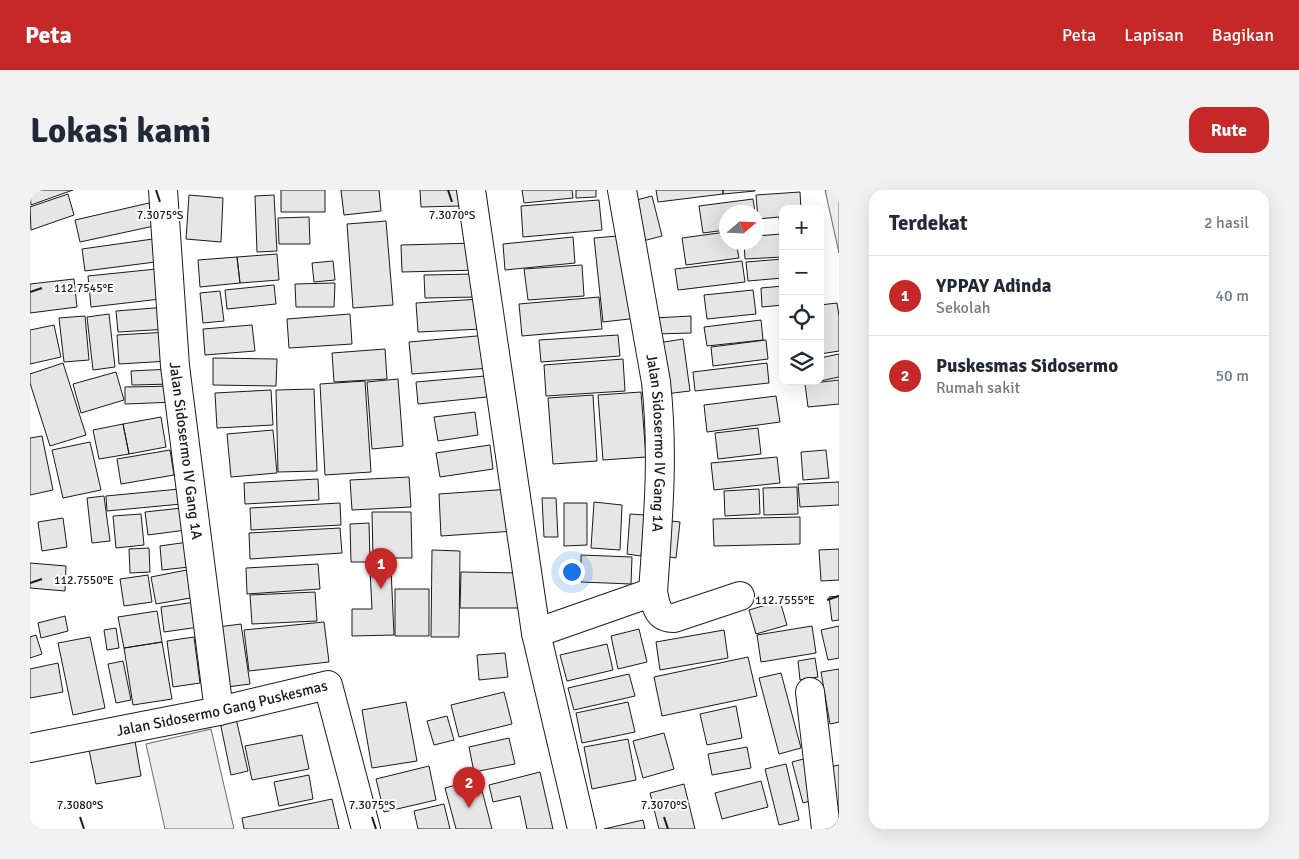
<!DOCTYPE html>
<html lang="id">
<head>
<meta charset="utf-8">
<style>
	:root { --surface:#fff; --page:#f2f2f3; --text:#1f2937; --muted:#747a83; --line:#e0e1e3; --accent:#c62828 }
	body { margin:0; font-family:Signika,sans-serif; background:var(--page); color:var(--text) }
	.controls { position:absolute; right:15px; top:15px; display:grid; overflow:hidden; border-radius:10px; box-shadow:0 5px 20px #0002 }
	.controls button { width:45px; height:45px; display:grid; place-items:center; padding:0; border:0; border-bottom:1px solid var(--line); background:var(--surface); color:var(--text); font:25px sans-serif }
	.compass { position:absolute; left:689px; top:15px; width:45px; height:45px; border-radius:50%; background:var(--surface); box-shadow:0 5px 20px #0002; rotate:71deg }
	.you { position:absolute; left:541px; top:381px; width:18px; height:18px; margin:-12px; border:4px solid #fff; border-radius:50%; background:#1a73e8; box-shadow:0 0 0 8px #1a73e833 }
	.badge { display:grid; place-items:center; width:32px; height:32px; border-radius:50%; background:var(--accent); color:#fff; font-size:16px; font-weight:700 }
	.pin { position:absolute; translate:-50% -41px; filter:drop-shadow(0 1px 2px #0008) }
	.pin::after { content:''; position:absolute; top:26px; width:18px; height:15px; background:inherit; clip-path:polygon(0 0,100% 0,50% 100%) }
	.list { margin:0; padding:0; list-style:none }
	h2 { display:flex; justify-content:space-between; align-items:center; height:65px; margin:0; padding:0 20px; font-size:21px }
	h2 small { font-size:16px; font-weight:400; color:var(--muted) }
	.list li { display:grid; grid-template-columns:32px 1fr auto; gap:15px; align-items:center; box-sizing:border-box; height:80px; padding:0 20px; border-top:1px solid var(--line) }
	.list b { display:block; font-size:19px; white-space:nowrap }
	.list p { margin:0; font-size:16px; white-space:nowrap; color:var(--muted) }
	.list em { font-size:16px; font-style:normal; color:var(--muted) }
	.icon { flex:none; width:28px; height:28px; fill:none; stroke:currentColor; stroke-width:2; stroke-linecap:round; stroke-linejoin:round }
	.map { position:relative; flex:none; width:809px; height:639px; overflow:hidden; border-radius:15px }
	header { display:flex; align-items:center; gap:30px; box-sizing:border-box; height:70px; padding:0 25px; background:var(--accent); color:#fff }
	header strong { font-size:24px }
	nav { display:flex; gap:28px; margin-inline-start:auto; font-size:18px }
	.intro { display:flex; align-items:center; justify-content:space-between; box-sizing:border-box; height:120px; padding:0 30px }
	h1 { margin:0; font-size:35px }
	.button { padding:12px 22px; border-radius:15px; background:var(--accent); color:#fff; font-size:18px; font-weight:700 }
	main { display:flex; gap:30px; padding:0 30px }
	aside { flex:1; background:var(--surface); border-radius:15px; box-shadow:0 5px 20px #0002 }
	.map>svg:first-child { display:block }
</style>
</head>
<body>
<header>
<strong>Peta</strong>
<nav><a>Peta</a><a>Lapisan</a><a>Bagikan</a></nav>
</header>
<div class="intro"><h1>Lokasi kami</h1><a class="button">Rute</a></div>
<main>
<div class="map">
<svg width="809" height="639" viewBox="0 0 809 639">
	<rect width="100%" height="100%" fill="#fff"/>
	<!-- green -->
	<path fill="#ededed" stroke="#6a6a6a" d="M795,0H809V63Z
		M181,539L204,639H135L116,554Z"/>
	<!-- building -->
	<path fill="#e6e6e6" stroke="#1a1a1a" d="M0,0H43L1,15Z
		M251,0H295V22H251Z
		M311,0H349L351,21L314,25Z
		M390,0H429L430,16L391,17Z
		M492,0H542L543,8L494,13Z
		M546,0H566V7L546,8Z
		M626,0H693V4L628,12Z
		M693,0H725V1L693,4Z
		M770,2L771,19H753V67L715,69L714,52H726V46L751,44L749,27L728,29L726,5Z
		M38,4L44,25L1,40L0,17Z
		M159,5L193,8L191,52L156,49Z
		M244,5L247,61L227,62L225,6Z
		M622,6L632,46L609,52L599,12Z
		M723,9L725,22H696V40L673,43L669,16Z
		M569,10L572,40L493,47L491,16Z
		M119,13L124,36L50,52L45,30Z
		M279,27L280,54H249L248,28Z
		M356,31L363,115L323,118L317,34Z
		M696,42V52H706L709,68L656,75L652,48Z
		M599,45L608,128L573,132L564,48Z
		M543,47L545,73L475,80L473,54Z
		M130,48L133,71L55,81L52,59Z
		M447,53L449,80L372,82L371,55Z
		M247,64L249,90L210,93L207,67Z
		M207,67L210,93L170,97L168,70Z
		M753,69V88L718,91L716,72Z
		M303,71L305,90L284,92L282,73Z
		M712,71L715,92L648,100L645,79Z
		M552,75L554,106L498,110L494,79Z
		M136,78L139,108L61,117L58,86Z
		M445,84L446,107L395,108L394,85Z
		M44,89L47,117L0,123V94Z
		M305,93L304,117H266L265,94Z
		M244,95L246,114L197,119L195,100Z
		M753,96V115L732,117L731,98Z
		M723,100L726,124L677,129L674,105Z
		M190,101L194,131L173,133L170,103Z
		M569,107L572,139L492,146L489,114Z
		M451,109L452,139L388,142L386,113Z
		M807,113L809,126V161L790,164V115Z
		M137,117L139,139L88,142L86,121Z
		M79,124L85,177L63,180L57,127Z
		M320,124L322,154L259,158L257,129Z
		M55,126L59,170L34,172L29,128Z
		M661,126V143L625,144L624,128Z
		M731,130L733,150L677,156L674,137Z
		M24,135L31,167L0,174V140Z
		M222,135L225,161L175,165L173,139Z
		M138,142L139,171L89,174L87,145Z
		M458,145L460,178L382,184L379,152Z
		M588,145L590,166L511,172L509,150Z
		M653,149L660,201L635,204L628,153Z
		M736,150L738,169L683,176L681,157Z
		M355,159L357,189L304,192L302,163Z
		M809,164V187L790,191V168Z
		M183,168L247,169L246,196L183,195Z
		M593,169L595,201L516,206L514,175Z
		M33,173L56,245L20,256L0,193V184Z
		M737,173L739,193L665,201L663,182Z
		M142,179V194L102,195L101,181Z
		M86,182L94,210L51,223L43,194Z
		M455,186L457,207L388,214L386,192Z
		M368,189L373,256L342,259L337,192Z
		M809,190V214L778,217L775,194Z
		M335,191L341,282L295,285L290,194Z
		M145,196V212L95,214V197Z
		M284,199L287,281L248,282L246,200Z
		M241,200L243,235L187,238L185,203Z
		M611,202L616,267L573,270L568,205Z
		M563,205L567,271L523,274L518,208Z
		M746,206L750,232L677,242L674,215Z
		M445,222L448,245L408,251L404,227Z
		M131,227L136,257L99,264L93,234Z
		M93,234L99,264L69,269L63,240Z
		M728,238L731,264L688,269L685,243Z
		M243,240L247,283L201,287L197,244Z
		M12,246L23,300L0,305V248Z
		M60,252L71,300L33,308L22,260Z
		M460,255L463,279L410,287L406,263Z
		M140,260L144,285L91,294L87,269Z
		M796,260L799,288L773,290L771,262Z
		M747,267L750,293L684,300L681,273Z
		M379,287L381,317L322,320L320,290Z
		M288,289L289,310L215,314L214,293Z
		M809,292V315L770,317L768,294Z
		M767,297L768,324L734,325L733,298Z
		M160,298L162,313L77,321L76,306Z
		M481,299L485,341L411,346L409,304Z
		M729,299L730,324L695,326L694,301Z
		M74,306L80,351L62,353L57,308Z
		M512,308H526L528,347H514Z
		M564,312L592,315L590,360L561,358Z
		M310,313L311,335L221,340L220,318Z
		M534,313H557V355L534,356Z
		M161,317L164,339L118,345L115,322Z
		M342,322H381L382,368H343Z
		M111,324L114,355L86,358L83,326Z
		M600,324L615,325L611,366L597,364Z
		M770,327V354L684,356L683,329Z
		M33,328L37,357L12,361L8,332Z
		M632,330L650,332L646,368L627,365Z
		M339,333L340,372H321L320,334Z
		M310,338L312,363L220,369L219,343Z
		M165,351L168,376L132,380L130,356Z
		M119,358L120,382L100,383L99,359Z
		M809,359V390L791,391L789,360Z
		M402,360L430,361L429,447H401Z
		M551,365L602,367L601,394L551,392Z
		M0,373L36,376L35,401L0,398Z
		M288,374L290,399L217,404L216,378Z
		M167,378L172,406L126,414L121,387Z
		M340,379H361L364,445L322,446V419H342Z
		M431,382L495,383V418H430Z
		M118,385L122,412L94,416L90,389Z
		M365,399H399V446H365Z
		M285,402L287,431L222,434L220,405Z
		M809,406V430L802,431L799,407Z
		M173,411L176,436L134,442L131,417Z
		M750,411L757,435L726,444L719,420Z
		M127,421L132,452L94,458L88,427Z
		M35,426L38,441L11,448L8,433Z
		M294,432L299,472L219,481L214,440Z
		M211,434L220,494L189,498L181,438Z
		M782,436L786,463L731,472L727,445Z
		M809,436V468L798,470L791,440Z
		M86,438L89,458L77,460L74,440Z
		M609,439L617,472L588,479L581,446Z
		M694,440L698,468L630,480L626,452Z
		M6,445L12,464L0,468V447Z
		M60,447L75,518L43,525L28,453Z
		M164,447L170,493L143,497L137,451Z
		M132,452L142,509L103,515L94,458Z
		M577,454L583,480L537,491L530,465Z
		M475,463L478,487L449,490L447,465Z
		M718,467L727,506L632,526L624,487Z
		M785,468L788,487L770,490L768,471Z
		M93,471L101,510L86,513L78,474Z
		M28,473L33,502L0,508V479Z
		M809,479V532L800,534L791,482Z
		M751,483L771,558L749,564L729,488Z
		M599,484L605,506L544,520L538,498Z
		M474,502L482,534L429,547L421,515Z
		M376,512L387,571L342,578L332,520Z
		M598,512L605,542L552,553L546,523Z
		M706,516L712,548L677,555L670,524Z
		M205,524L218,581L201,585L189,527Z
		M417,526L424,550L404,555L397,531Z
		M634,543L644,579L613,588L603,551Z
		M272,545L279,579L222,590L215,556Z
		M479,548L485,574L444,582L439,557Z
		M598,549L606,590L562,599L554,557Z
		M105,551L111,586L66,594L59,560Z
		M717,557L721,578L682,585L678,564Z
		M777,568L788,609L773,613L762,572Z
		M756,574L769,630L749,635L735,579Z
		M809,575V624L799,577Z
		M399,576L406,610L354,622L346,589Z
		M510,582L523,639H497L490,606L463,612L459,595Z
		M279,585L283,609L249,616L244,592Z
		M449,589L462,639H426L415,598Z
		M731,591L738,617L692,629L685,603Z
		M654,594L665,639H629L620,603Z
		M302,609L309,639H214L212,628Z
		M414,614L420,639H388L384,621Z
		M613,630L615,639H574Z"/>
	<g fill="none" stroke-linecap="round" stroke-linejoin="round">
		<defs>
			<g id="minor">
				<path id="s1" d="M133,0L145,176L189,521"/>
				<path d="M441,0L506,443L552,639"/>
				<path id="s2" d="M592,0L626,192C634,264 628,330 623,402C626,416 627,428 644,428L710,406"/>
				<path d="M506,443L623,402"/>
				<path d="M780,502L796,639"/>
				<path id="s3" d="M0,558L189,521L298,495L336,639"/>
			</g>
		</defs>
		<!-- minor casing -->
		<use href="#minor" stroke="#1a1a1a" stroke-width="30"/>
		<!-- minor -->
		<use href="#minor" stroke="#fff" stroke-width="28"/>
	</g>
	<!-- ticks -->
	<path fill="none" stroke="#1a1a1a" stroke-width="2" d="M126,0L130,12M418,0L422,12M0,102L12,98M0,393L12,389M797,410L809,406M50,627L54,639M342,627L346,639M634,627L638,639"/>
	<g text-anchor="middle" stroke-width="4" stroke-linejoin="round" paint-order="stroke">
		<!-- street labels -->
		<g font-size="15" fill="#1a1a1a" stroke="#fff">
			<text dy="5" stroke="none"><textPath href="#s2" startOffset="256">Jalan Sidosermo IV Gang 1A</textPath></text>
			<text dy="5" stroke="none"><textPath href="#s1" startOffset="262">Jalan Sidosermo IV Gang 1A</textPath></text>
			<text dy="5" stroke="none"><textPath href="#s3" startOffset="196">Jalan Sidosermo Gang Puskesmas</textPath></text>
		</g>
	</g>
	<g font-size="12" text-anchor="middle" fill="#1a1a1a" stroke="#fff" stroke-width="4" stroke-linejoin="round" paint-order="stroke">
		<text x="130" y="29">7.3075°S</text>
		<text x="422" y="29">7.3070°S</text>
		<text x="54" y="102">112.7545°E</text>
		<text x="54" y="394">112.7550°E</text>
		<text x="755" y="414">112.7555°E</text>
		<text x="50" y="619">7.3080°S</text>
		<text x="342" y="619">7.3075°S</text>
		<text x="634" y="619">7.3070°S</text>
	</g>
</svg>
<div class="controls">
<button>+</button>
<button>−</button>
<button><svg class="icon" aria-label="locate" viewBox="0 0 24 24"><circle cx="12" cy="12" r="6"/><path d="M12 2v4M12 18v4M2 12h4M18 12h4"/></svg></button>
<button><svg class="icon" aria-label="layers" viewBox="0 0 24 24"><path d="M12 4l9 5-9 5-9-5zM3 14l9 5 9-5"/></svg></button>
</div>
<svg class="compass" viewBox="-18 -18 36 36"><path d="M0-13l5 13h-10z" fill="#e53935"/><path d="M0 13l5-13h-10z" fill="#747a83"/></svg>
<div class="you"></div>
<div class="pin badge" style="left:351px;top:399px">1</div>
<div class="pin badge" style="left:439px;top:618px">2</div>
</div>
<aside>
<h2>Terdekat<small>2 hasil</small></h2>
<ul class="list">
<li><span class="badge">1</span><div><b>YPPAY Adinda</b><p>Sekolah</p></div><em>40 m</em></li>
<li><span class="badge">2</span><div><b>Puskesmas Sidosermo</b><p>Rumah sakit</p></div><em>50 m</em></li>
</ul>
</aside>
</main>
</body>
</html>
